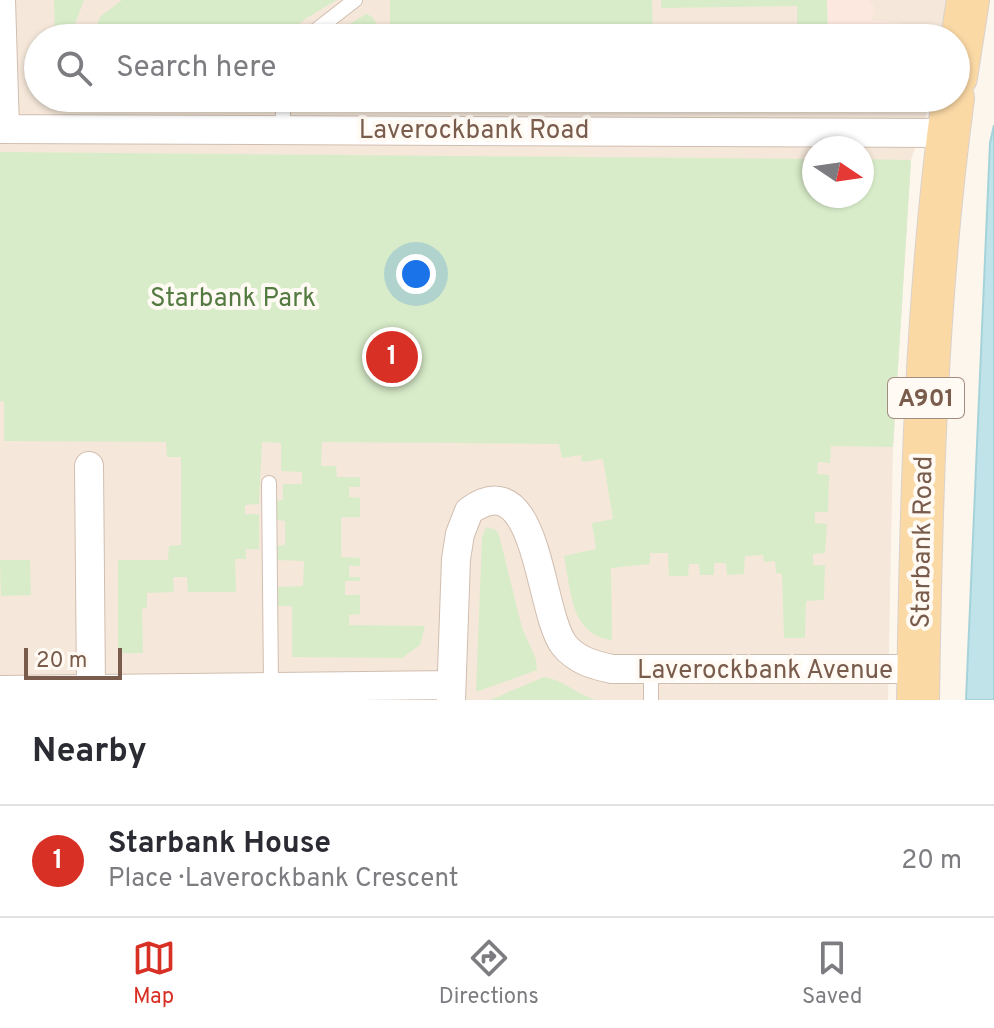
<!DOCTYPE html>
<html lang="en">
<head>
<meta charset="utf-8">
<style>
	:root { --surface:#fff; --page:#f2f2f3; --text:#2b2b33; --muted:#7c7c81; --line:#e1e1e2; --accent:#d93025 }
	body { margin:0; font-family:Overpass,sans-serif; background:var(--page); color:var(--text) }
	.compass { position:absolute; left:802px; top:136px; width:72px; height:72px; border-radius:50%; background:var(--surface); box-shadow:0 2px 6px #0004; rotate:103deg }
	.scale { position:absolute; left:24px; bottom:20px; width:98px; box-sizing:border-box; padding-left:8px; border:4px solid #7a5c4d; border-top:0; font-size:22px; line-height:28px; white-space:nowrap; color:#7a5c4d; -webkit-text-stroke:6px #fffaf3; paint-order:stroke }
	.you { position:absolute; left:416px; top:274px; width:28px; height:28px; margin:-20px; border:6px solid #fff; border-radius:50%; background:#1a73e8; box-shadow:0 0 0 12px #1a73e833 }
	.badge { display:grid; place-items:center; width:52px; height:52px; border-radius:50%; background:var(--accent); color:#fff; font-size:26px; font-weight:700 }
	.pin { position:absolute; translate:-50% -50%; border:4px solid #fff; box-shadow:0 2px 8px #0006 }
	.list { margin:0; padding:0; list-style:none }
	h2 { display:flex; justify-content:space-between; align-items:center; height:104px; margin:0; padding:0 32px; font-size:34px }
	h2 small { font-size:26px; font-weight:400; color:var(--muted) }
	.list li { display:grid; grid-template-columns:52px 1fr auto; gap:24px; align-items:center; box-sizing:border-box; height:112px; padding:0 32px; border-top:2px solid var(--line) }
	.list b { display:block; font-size:30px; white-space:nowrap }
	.list p { margin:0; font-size:26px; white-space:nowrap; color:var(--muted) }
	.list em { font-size:26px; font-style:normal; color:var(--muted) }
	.icon { flex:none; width:44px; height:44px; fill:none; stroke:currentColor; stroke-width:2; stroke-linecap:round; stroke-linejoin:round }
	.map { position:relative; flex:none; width:994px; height:700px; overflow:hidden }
	.search { position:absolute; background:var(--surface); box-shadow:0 2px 6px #0004; left:24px; right:24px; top:24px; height:88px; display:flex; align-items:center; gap:20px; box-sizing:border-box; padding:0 28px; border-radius:44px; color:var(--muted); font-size:30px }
	.sheet { height:216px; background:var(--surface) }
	nav { display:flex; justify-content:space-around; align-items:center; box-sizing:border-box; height:112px; border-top:2px solid var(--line); background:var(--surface); font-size:22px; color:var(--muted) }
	nav a { display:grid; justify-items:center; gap:4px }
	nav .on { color:var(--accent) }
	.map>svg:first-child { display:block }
</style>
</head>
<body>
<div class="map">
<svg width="994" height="700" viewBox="0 0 994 700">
	<rect width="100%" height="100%" fill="#fdf6ec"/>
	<!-- residential -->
	<path fill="#f5e8da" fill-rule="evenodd" d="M0,0H827L828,38H38V98H829L830,109L927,112L911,160L893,447L888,700H0ZM814,148H862V196H814Z
		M868,0H950L947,29L872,21Z"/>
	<!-- commercial -->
	<path fill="#fde8e0" d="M827,0H868L874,6L872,21L940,29L938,38H828Z
		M829,98H929L927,112L829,109Z"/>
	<!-- green -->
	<path fill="#d8ecc9" d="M54,0H84L75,24L76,38H55Z
		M122,0H337L305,19L283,38H90L101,16Z
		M390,0H652L653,38H390Z
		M661,0H827L828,38H797V6L661,8Z
		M366,14C378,17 377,28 377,38H327Z
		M93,98H267L266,106H94Z
		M331,98H376L372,103V109H292V100H330Z
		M390,98H654V109H391Z
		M667,98H829V109H667Z
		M0,152L814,159V196H862V159L911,160L893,447L831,446L830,463L818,462L817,474L829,475L828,512H815V523L827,524L825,553L813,554V565H825L824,600L806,601L805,638H784L782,574L776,573L775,561L764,562L763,555L745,556L744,574L727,575L726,563H714V575H700L699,564H689L688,576H669L668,553H650V564L611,568L612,640C570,635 571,590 564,556L596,549L592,523L613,519L603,459L582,462L581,455L562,458L559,444L322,442L321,466H336L337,477H360V487H349V497L360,498V517H341V557L360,558V566H349V577H360V581H345V595H360V614L349,615V625L425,626L420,645L402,658L292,657V606H278L277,587L303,586L304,561L277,560V546L285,545V521L277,520V501L283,500V484H302V472L281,471V443L262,442L259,504L245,505V514H259V549H246V559H235L236,592H188L187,577H173L174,592L147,593V608L142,609L143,653H118V560H168L169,546L181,545V457H167L166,442L4,441V402L0,401Z
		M486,527L496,530L499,535L522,628L536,659L537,670L476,692L482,538Z
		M0,560H30L31,595L1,596Z
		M544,677C560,679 578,694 595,700H490Z"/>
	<!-- water -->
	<path fill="#bfe3e8" stroke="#a5d3da" stroke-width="2" d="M994,125V700H966L990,143Z"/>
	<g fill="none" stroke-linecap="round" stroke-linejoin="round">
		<defs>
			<path id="service" d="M306,38L355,0
				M282,129L284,98
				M269,483L271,686
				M651,700V669"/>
			<path id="minor" d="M1,0L5,129
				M0,129L948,133
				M89,466L91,688
				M0,690L451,685
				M451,700L456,559L460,534L469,511C539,460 538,611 564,645C576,660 593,665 612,669H918"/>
			<path id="primary" d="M956,77L968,0
				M918,700C921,499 926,298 953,98"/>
		</defs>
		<!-- service casing -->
		<use href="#service" stroke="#d1beb0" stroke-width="16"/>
		<!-- minor casing -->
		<use href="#minor" stroke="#d1beb0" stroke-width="30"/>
		<!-- primary casing -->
		<use href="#primary" stroke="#dad1cd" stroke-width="44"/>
		<!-- service -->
		<use href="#service" stroke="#fff" stroke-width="14"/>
		<!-- minor -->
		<use href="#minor" stroke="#fff" stroke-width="28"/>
		<!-- primary -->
		<use href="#primary" stroke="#fbd9a5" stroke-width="42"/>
	</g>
	<g text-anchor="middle" stroke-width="8" stroke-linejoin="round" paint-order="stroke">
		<!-- shield labels -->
		<rect fill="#fffaf3" stroke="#a28b7f" stroke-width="2" x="888" y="378" width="76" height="40" rx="6"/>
		<g font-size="24" font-weight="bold" fill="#7a5c4d">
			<text x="926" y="406">A901</text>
		</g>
		<!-- street labels -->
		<g font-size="26" fill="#7a5c4d" stroke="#fffaf3">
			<text x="474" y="138">Laverockbank Road</text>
			<text transform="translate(921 542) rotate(-89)" y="9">Starbank Road</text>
			<text x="765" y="678">Laverockbank Avenue</text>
		</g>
		<!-- park labels -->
		<g font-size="26" fill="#537a41" stroke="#fffaf3">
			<text x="233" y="306">Starbank Park</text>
		</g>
	</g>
</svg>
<svg class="compass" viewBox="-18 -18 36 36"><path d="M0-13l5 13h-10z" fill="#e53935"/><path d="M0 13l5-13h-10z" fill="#7c7c81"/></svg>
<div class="scale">20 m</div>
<div class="you"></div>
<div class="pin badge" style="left:392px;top:357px">1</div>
<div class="search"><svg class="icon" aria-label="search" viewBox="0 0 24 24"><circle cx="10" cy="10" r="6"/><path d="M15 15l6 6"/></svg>Search here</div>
</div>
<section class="sheet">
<h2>Nearby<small></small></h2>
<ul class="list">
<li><span class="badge">1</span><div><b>Starbank House</b><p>Place · Laverockbank Crescent</p></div><em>20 m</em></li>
</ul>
</section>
<nav>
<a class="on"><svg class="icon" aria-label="map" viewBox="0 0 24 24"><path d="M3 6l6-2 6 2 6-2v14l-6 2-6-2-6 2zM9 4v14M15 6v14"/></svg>Map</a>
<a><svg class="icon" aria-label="directions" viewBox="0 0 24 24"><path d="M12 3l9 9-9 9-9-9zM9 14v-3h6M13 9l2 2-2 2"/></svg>Directions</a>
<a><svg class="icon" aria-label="saved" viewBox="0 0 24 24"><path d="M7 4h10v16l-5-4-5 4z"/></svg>Saved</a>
</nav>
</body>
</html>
